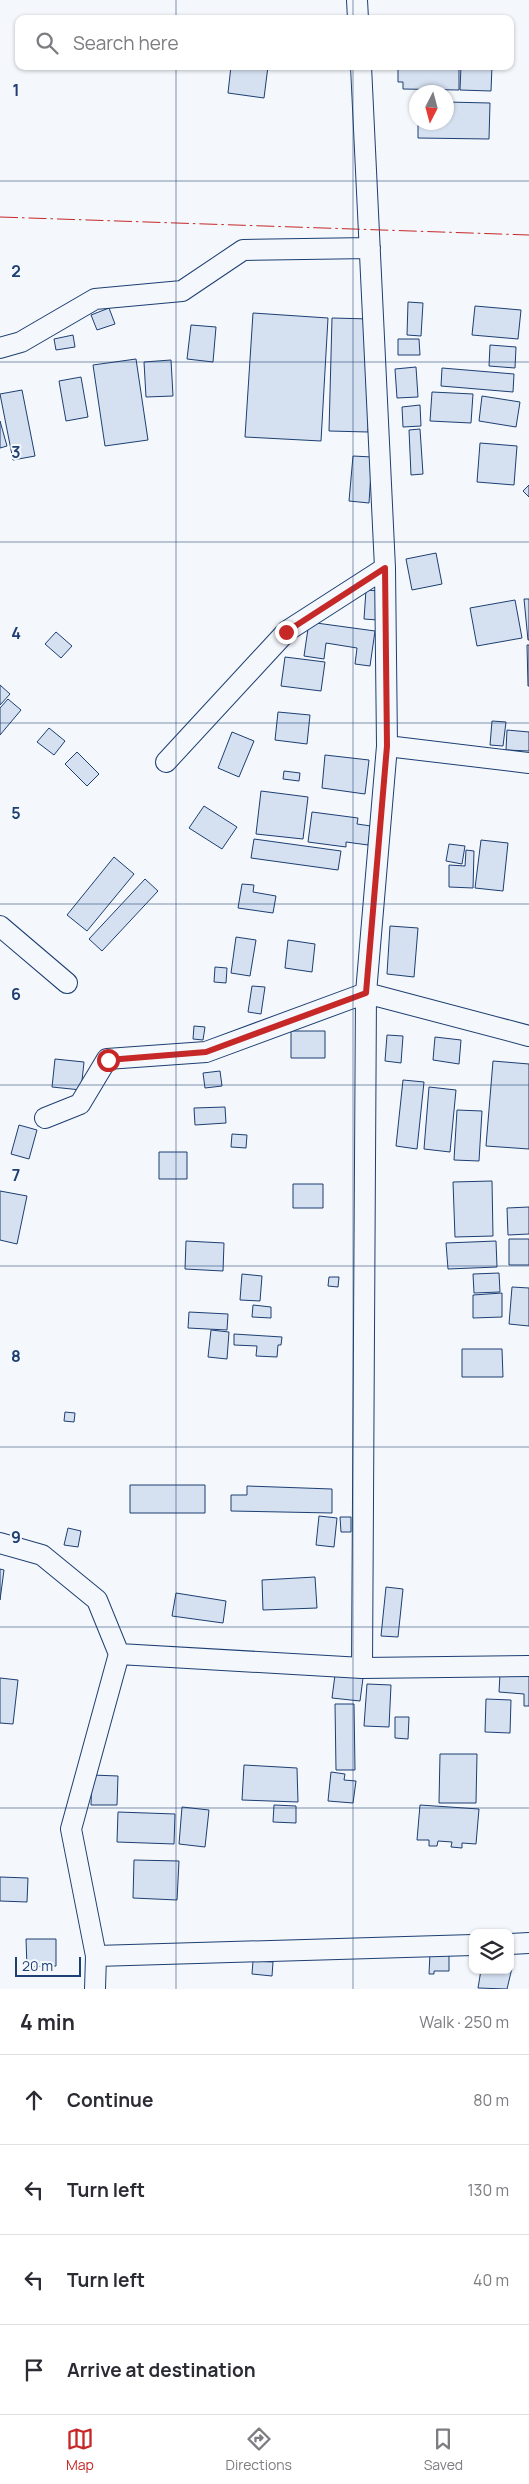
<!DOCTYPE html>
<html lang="en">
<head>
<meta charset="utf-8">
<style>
	:root { --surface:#fff; --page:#f2f2f3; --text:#2b2b33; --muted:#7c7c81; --line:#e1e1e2; --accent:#c62828 }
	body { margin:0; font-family:Manrope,sans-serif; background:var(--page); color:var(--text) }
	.controls { position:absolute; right:15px; bottom:15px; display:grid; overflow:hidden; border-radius:10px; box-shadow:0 1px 4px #0004 }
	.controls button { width:45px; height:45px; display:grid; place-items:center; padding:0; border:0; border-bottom:1px solid var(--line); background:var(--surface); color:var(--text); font:25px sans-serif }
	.compass { position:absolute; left:409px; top:85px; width:45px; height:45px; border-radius:50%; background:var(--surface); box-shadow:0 1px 4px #0004; rotate:186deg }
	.scale { position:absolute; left:15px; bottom:12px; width:66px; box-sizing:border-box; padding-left:5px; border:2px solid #1d3f73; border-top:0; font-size:14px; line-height:18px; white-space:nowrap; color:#1d3f73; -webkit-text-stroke:4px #f4f7fb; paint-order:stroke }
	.stop { position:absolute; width:15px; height:15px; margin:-11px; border:4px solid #c62828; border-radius:50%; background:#fff }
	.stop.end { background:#c62828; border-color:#fff; box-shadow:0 1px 5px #0008 }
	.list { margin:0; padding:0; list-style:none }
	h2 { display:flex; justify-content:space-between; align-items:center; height:65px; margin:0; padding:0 20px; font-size:21px }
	h2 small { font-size:16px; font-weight:400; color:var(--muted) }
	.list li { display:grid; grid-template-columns:32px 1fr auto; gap:15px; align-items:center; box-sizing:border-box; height:90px; padding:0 20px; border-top:1px solid var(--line) }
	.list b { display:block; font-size:19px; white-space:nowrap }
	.list em { font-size:16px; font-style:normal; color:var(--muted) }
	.icon { flex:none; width:28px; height:28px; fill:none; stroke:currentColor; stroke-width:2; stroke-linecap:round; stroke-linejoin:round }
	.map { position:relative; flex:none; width:529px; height:1989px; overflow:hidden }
	.search { position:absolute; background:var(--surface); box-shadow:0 1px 4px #0004; left:15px; right:15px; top:15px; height:55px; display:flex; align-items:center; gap:12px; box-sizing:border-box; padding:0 18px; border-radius:10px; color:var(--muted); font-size:19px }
	.sheet { height:425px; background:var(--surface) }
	nav { display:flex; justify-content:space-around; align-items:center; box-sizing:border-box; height:70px; border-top:1px solid var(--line); background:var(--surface); font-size:14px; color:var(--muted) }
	nav a { display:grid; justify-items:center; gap:2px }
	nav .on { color:var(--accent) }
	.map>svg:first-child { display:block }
</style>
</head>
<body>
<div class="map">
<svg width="529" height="1989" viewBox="0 0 529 1989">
	<rect width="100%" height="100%" fill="#f4f7fb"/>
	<!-- building -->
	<path fill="#d5e0f0" stroke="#1d3f73" d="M231,66H268L264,98L228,93Z
		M403,66H459V90L403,89V82H398V68H403Z
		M461,66H492L491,91L460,90Z
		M446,102L490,103L489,139L418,138V122H446Z
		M408,302L423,303L421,336L407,335Z
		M475,306L521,310L518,339L472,335Z
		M109,308L115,324L97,330L91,315Z
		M253,313L328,318L321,441L245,437Z
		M332,318L371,319L368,432L329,431Z
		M191,325L216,327L213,362L187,359Z
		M73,335L75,347L56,350L54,339Z
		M398,339H419L420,355H398Z
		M490,345L516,347L515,368L489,366Z
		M136,359L148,440L105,446L93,365Z
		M171,360L173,396L146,397L144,362Z
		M416,367L418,397L397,398L395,369Z
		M442,368L514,374L513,392L441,386Z
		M81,377L88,417L66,421L59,381Z
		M22,390L35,456L13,460L0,394Z
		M432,392L473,394L471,423L430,421Z
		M482,396L520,402L516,427L479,421Z
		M420,405L421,426L403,427L402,407Z
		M0,421L7,446L0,448Z
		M420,429L423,474L411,475L409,430Z
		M480,443L517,446L514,485L477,482Z
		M353,456L372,457L369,503L349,501Z
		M529,485V497L523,491Z
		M436,553L442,584L412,590L406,559Z
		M366,590L380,591L378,620L364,619Z
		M524,599H529V640H528Z
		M515,600L522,638L477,646L470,608Z
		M309,622L375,631L370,666L355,664L357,648L326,643L324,659L304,656Z
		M56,632L72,646L61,658L45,644Z
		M527,645H529V686H528Z
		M285,657L325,662L321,691L281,686Z
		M0,685L10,694L0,705Z
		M8,699L21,710L0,735V708Z
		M278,712L310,715L307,744L275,740Z
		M492,721L506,722L503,746L490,745Z
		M49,728L65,741L54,755L37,742Z
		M507,730L529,732V751L506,750Z
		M232,732L254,741L239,777L218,768Z
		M77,752L99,774L87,786L65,764Z
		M325,755L369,760L365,794L322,788Z
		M284,771L300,773L299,781L283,779Z
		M261,791L308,797L303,839L256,834Z
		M204,806L237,827L222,849L189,828Z
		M312,812L358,818L357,824L371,826L368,845L346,842V847L308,842Z
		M254,839L341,851L338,870L251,858Z
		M481,840L508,843L503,891L475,888Z
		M449,844L465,846L462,864L446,861Z
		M466,850L474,851L473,888L449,887V865L465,866Z
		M114,857L134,874L87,931L67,915Z
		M145,879L158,891L102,951L89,939Z
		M242,884L254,885L253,892L276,896L273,913L238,908Z
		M390,926L418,928L414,977L387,974Z
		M236,937L256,940L250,976L231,973Z
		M288,940L315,944L312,972L285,968Z
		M215,967L227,968L226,983L214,982Z
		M252,986L265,987L261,1014L248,1012Z
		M194,1026L205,1027L203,1040L193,1039Z
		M291,1031H325V1058H291Z
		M387,1035L403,1036L401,1063L385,1061Z
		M435,1037L461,1040L459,1064L433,1060Z
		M55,1059L84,1062L81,1090L52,1087Z
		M493,1061L529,1064V1149L486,1146Z
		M220,1071L222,1086L205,1088L203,1073Z
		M403,1080L424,1082L417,1149L396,1146Z
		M429,1087L456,1090L450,1152L424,1149Z
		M225,1107L226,1123L195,1125L194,1108Z
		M457,1110L482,1111L479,1161L454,1160Z
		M19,1125L37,1130L29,1159L11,1154Z
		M232,1134L247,1135L246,1148L231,1147Z
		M159,1152H187V1179H159Z
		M492,1181L493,1236L455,1237L453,1182Z
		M293,1184H323V1208H293Z
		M0,1191L27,1196L17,1244L0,1240Z
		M529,1207V1234L508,1235L507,1208Z
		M509,1239H529V1265H509Z
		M186,1241L224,1243L223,1271L185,1269Z
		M496,1241L497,1267L448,1269L446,1243Z
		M499,1273L500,1292L474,1293L473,1274Z
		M242,1274L262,1276L260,1301L240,1300Z
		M329,1277H339L338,1287L328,1286Z
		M512,1287L529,1288V1326L509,1324Z
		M502,1293V1317L473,1318V1295Z
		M253,1305L271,1307V1318L252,1317Z
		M189,1312L228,1314L227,1330L188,1328Z
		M211,1330L229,1332L227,1359L208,1357Z
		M234,1334L282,1337L281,1345H278L277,1357L256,1356L257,1346L234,1345Z
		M462,1349H502L503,1377H462Z
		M65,1412L75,1413L74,1422L64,1421Z
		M130,1485H205V1513H130Z
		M247,1486L332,1489V1513L231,1511V1495H247Z
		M319,1516L337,1518L334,1547L316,1545Z
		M340,1517H351V1532H341Z
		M68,1528L81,1531L78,1547L64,1545Z
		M0,1569L4,1570L0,1600Z
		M315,1577L317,1608L263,1610L262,1580Z
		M386,1587L403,1589L398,1637L381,1636Z
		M176,1593L226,1601L223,1623L172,1616Z
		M500,1674L529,1676V1706H524V1694L499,1692Z
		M335,1675L363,1678L360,1701L332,1698Z
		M0,1678L18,1680L13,1724L0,1723Z
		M367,1684L391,1685L389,1727L364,1726Z
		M486,1699L511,1700L510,1733L485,1732Z
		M335,1704H354L355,1770H336Z
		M395,1717H409L408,1739L395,1738Z
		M440,1754H477L476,1803H439Z
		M244,1765L297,1768L298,1802L242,1800Z
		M331,1772L345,1774L344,1780L356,1781L353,1803L328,1801Z
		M92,1775L118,1776L117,1805H91Z
		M274,1805L296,1806V1823L273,1822Z
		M420,1805L479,1809L476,1844L462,1843V1848L451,1847L452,1842L438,1841L437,1846H429V1840H417Z
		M182,1807L209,1810L205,1847L179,1844Z
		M118,1812L175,1814L174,1844L117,1842Z
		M134,1860L179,1861L177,1900L133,1898Z
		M0,1877L28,1878L27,1902L0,1901Z
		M26,1939H56V1966L27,1967Z
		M430,1953L449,1954V1971H434V1974H429Z
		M253,1961L273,1962L272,1976L252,1974Z
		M510,1968H512L507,1989L478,1988L481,1970H510Z"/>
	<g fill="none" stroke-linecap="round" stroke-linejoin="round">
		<defs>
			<path id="street" d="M357,0L358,19
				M361,66L385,568L387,746L366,993L362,1668L119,1654L71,1829L96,1956L473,1945
				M0,348L21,342L95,299L182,291L243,250L370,248
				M387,746L529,763
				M166,762L287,631L385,568
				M0,926L67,983
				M45,1118L80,1104L107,1059L206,1052L366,993L529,1036
				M0,1543L42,1555L97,1600L119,1654
				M362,1668L529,1666
				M510,1944L529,1943
				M95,1989L96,1956"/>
		</defs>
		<!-- street casing -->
		<use href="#street" stroke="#1d3f73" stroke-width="22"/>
		<!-- street -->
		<use href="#street" stroke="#f4f7fb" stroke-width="20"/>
		<!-- power -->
		<path stroke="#c62828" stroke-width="1" stroke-dasharray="18 4 2.5 4" stroke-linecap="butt" d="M0,217L529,235"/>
	</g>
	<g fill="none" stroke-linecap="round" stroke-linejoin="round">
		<!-- route -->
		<path stroke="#c62828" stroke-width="6" d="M108,1060L206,1052L366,993L387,746L385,568L286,632"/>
	</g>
	<!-- grid -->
	<path fill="none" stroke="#1d3f73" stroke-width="1" stroke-opacity="0.55" d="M176,0V19M353,0V19M176,66V1989M353,66V1989M0,181H529M0,362H529M0,542H529M0,723H529M0,904H529M0,1085H529M0,1266H529M0,1447H529M0,1627H529M0,1808H529"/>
	<g font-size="16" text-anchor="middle" font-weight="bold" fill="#1d3f73" stroke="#f4f7fb" stroke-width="4" stroke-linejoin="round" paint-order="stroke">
		<text x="16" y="96">1</text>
		<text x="16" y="277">2</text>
		<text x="16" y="458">3</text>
		<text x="16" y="639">4</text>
		<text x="16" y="819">5</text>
		<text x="16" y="1000">6</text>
		<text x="16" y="1181">7</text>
		<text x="16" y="1362">8</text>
		<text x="16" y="1543">9</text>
	</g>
</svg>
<div class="controls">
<button><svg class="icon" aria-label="layers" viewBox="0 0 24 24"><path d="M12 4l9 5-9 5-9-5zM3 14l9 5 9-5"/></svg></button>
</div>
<svg class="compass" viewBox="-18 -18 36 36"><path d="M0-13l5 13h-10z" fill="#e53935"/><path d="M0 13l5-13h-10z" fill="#7c7c81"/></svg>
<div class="scale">20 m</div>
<div class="stop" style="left:108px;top:1060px"></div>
<div class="stop end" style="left:286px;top:632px"></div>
<div class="search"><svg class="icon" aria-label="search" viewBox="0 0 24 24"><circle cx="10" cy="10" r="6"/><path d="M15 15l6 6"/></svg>Search here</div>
</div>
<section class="sheet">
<h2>4 min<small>Walk · 250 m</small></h2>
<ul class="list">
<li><svg class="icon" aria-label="ahead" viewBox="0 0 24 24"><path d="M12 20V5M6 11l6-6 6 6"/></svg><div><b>Continue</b></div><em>80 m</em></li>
<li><svg class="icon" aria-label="left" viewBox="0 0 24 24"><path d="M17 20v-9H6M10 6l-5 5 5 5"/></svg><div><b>Turn left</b></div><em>130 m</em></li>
<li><svg class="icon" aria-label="left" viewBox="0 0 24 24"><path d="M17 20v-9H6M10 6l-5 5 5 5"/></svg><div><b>Turn left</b></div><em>40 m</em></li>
<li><svg class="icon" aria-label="arrive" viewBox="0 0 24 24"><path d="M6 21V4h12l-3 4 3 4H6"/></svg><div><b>Arrive at destination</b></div></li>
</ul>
</section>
<nav>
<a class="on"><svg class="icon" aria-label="map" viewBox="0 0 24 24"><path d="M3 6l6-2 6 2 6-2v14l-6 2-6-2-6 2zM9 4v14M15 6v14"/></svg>Map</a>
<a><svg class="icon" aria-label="directions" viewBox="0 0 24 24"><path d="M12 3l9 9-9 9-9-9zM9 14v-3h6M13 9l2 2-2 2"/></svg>Directions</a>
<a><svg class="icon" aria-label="saved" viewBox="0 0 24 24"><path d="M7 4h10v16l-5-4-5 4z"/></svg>Saved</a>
</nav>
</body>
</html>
